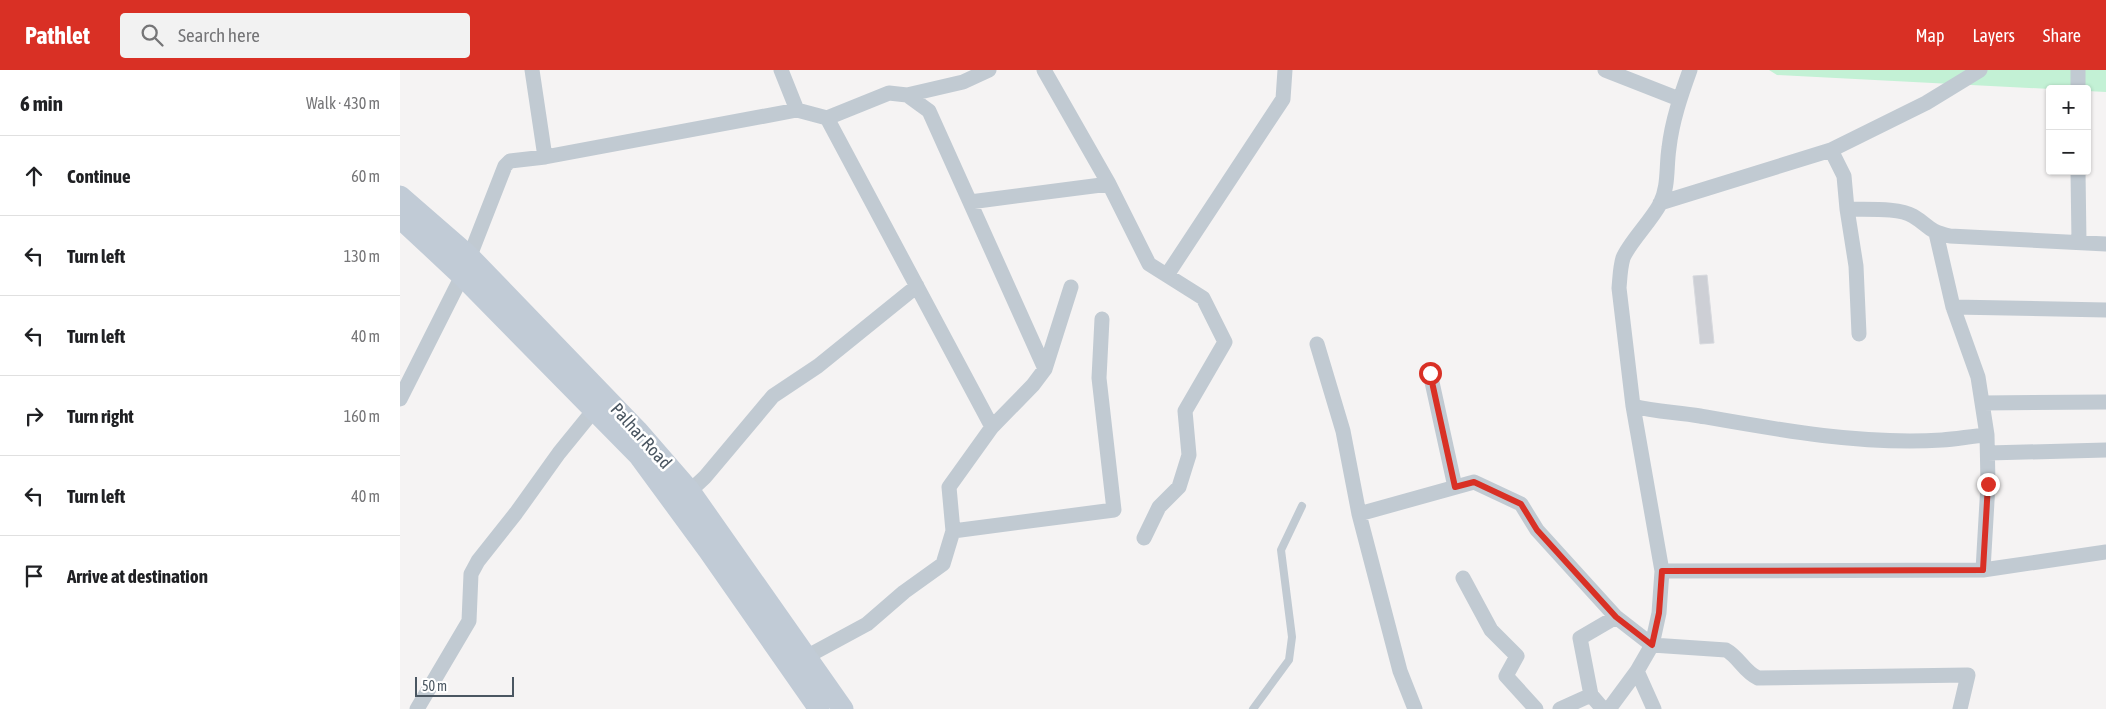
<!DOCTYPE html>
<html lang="en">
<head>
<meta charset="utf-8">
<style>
	:root { --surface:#fff; --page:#f2f2f2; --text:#202124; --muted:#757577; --line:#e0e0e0; --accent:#d93025 }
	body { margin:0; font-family:"Asap Condensed",sans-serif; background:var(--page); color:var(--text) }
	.controls { position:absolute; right:15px; top:15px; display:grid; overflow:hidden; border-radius:5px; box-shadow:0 1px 4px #0004 }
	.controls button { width:45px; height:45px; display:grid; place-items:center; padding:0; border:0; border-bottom:1px solid var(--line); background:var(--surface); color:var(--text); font:25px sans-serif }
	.scale { position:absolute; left:15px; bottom:12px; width:99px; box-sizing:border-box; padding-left:5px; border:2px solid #4a5661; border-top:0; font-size:14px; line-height:18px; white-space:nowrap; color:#4a5661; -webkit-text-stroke:4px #fff; paint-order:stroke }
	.stop { position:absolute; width:15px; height:15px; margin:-11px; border:4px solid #d93025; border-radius:50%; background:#fff }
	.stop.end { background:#d93025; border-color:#fff; box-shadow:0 1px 5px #0008 }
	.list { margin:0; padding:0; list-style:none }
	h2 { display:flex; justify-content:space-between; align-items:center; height:65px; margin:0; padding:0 20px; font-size:21px }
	h2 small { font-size:16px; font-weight:400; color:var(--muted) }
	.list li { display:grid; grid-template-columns:32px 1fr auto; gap:15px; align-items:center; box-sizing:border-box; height:80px; padding:0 20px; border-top:1px solid var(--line) }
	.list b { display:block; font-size:19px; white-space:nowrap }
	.list em { font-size:16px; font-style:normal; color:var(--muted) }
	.icon { flex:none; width:28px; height:28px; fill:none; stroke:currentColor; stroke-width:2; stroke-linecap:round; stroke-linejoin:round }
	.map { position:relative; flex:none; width:1706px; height:639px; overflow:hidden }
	header { display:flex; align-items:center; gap:30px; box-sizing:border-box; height:70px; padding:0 25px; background:var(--accent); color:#fff }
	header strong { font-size:24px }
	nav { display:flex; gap:28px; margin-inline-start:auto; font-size:18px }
	.search { width:350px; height:45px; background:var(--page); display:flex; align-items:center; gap:12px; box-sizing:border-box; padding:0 18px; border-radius:5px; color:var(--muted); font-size:19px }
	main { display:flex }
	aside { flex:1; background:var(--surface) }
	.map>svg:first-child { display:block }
</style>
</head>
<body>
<header>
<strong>Pathlet</strong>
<div class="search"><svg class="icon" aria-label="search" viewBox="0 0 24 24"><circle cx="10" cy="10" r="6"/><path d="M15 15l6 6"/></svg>Search here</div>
<nav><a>Map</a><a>Layers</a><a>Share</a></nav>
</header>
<main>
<aside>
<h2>6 min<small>Walk · 430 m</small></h2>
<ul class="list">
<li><svg class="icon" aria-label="ahead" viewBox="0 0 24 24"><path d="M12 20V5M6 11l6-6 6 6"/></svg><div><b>Continue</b></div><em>60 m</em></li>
<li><svg class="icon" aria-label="left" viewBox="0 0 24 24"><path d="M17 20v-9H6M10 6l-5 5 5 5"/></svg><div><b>Turn left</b></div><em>130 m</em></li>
<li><svg class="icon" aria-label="left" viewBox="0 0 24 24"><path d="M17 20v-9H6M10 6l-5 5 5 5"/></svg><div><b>Turn left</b></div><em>40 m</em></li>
<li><svg class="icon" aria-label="right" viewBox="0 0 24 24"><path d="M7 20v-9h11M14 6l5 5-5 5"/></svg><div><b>Turn right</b></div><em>160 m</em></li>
<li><svg class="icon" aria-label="left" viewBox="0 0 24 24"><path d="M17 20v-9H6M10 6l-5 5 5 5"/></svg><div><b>Turn left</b></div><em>40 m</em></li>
<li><svg class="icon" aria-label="arrive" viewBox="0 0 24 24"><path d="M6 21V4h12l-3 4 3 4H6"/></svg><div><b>Arrive at destination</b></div></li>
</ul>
</aside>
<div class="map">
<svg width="1706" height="639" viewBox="0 0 1706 639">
	<rect width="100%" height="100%" fill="#f5f3f3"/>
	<!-- green -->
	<path fill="#c3f1d5" d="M1369,0H1706V22L1687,21V19H1650L1377,5Z"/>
	<!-- building -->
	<path fill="#cdcfd5" stroke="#d7d9de" d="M1307,205L1314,273L1300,274L1293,206Z"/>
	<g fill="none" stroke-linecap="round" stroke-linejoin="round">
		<!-- lane -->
		<path stroke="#c1cad2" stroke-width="8" d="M853,639L889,590L892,567L881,480L902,436"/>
		<!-- street -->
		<path stroke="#c1cad2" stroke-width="15" d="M132,0L145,87
			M381,0L397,40
			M644,0L709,114L749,194L803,228L825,272L785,341L789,385L779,417L759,437L744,468
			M1205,0L1279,29
			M1678,0V19
			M507,25L563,12L589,0
			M427,48L489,23L507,25L529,41L645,299
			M1431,80L1444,106L1447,139C1465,140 1498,137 1513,146C1530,156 1527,161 1550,166L1706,174
			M1678,101L1679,172
			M570,132L709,114
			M1260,133L1431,80L1526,33L1580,0
			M1447,139L1456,196L1459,264
			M1536,163L1553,237L1578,307L1587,365L1588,414L1583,500
			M767,205L883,29L885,0
			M1553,237L1706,240
			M917,274L943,361L959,444L1000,601L1015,639
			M1030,303L1055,417
			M0,329L62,206L105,96L110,91L145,87L397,40L427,48L592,357
			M1582,333L1706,332
			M1233,336C1255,342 1278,342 1300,346C1379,360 1461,375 1542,370C1557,369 1572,366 1587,365
			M1588,383L1706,380
			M290,421L305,407L373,326L418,296L517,216
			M959,444L1074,412L1121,434L1137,460L1216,547L1252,575L1326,580C1339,587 1344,602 1358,608L1568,605L1560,639
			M553,461L714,440L699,308L702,249
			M1262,501L1583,500L1706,482
			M1063,508L1091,560L1117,586L1106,606L1136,639
			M406,587L467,554L504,522L543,494L553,461L549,417L592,357L633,315L645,299L671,217
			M1237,601L1254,639
			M17,639L69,551L71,504L78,491L116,443L159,383L194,340
			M1160,639L1191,625
			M1203,639L1191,625L1180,568L1216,547
			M1209,639L1237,601L1252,575L1259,543L1262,501L1233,336L1219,218C1220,208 1220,198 1223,188C1229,173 1251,151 1260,134C1269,116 1266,97 1269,78C1272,51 1281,25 1290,0"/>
		<!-- secondary -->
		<path stroke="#c1cbd6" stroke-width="21" d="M0,126L69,186L237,360L290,421L443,639
			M0,148L62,206L239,386L308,480L419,639"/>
	</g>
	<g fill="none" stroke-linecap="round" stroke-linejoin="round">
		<!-- route -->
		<path stroke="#d93025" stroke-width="6" d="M1030,303L1055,417L1074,412L1121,434L1137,460L1216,547L1252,575L1259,543L1262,501L1583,500L1588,414"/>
	</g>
	<g text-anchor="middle" stroke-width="5" stroke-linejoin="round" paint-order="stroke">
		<!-- street labels -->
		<g font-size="18" fill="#4a5661" stroke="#fff">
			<text transform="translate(241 366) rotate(48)" y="6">Palhar Road</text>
		</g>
	</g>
</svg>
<div class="controls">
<button>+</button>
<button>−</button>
</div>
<div class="scale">50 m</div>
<div class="stop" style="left:1030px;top:303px"></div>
<div class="stop end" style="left:1588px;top:414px"></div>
</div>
</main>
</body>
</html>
